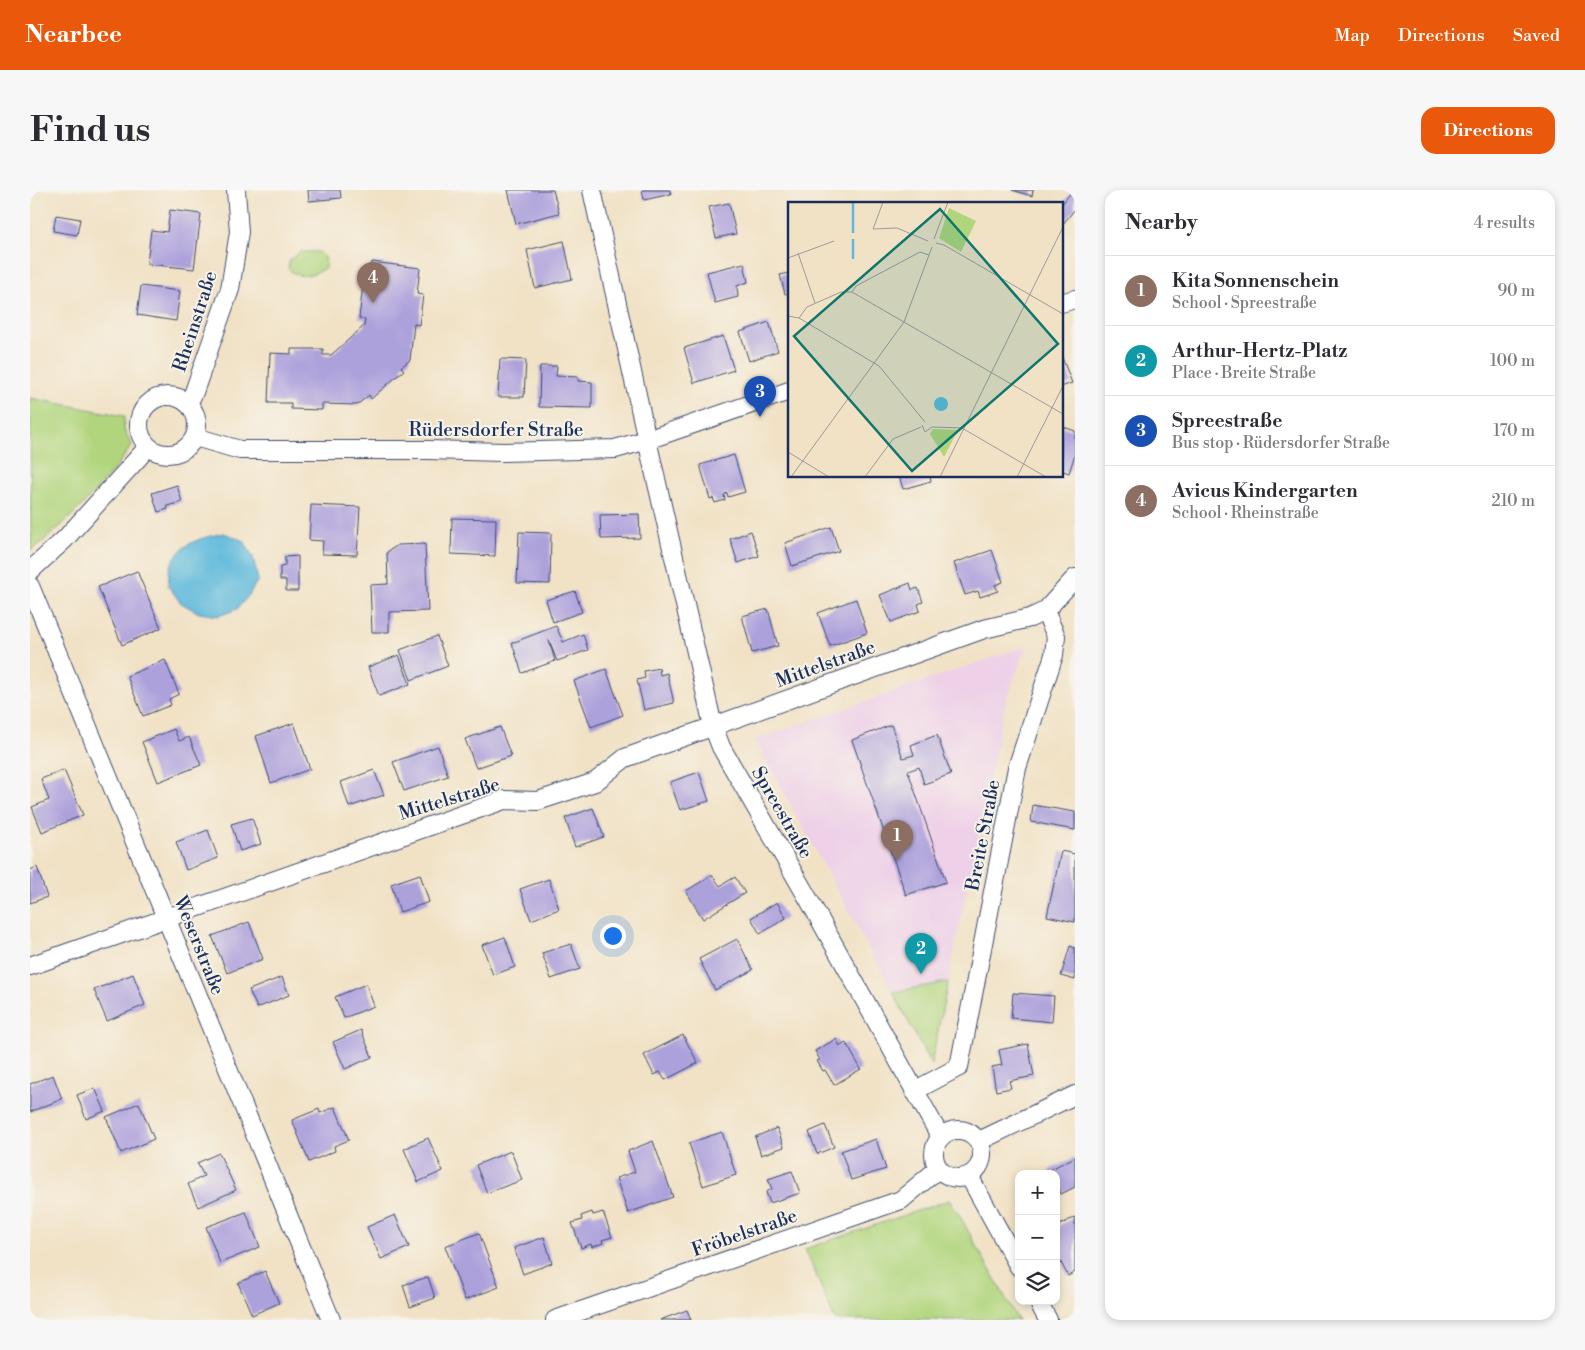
<!DOCTYPE html>
<html lang="en">
<head>
<meta charset="utf-8">
<style>
	:root { --surface:#fff; --page:#f7f7f7; --text:#2b2b33; --muted:#7c7c81; --line:#e1e1e2; --accent:#ea580c }
	body { margin:0; font-family:"Libre Bodoni",serif; background:var(--page); color:var(--text) }
	.controls { position:absolute; right:15px; bottom:15px; display:grid; overflow:hidden; border-radius:10px; box-shadow:0 2px 8px #0003 }
	.controls button { width:45px; height:45px; display:grid; place-items:center; padding:0; border:0; border-bottom:1px solid var(--line); background:var(--surface); color:var(--text); font:25px sans-serif }
	.you { position:absolute; left:582px; top:745px; width:18px; height:18px; margin:-12px; border:4px solid #fff; border-radius:50%; background:#1a73e8; box-shadow:0 0 0 8px #1a73e833 }
	.badge { display:grid; place-items:center; width:32px; height:32px; border-radius:50%; background:var(--accent); color:#fff; font-size:16px; font-weight:700 }
	.pin { position:absolute; translate:-50% -41px; filter:drop-shadow(0 1px 2px #0008) }
	.pin::after { content:''; position:absolute; top:26px; width:18px; height:15px; background:inherit; clip-path:polygon(0 0,100% 0,50% 100%) }
	.list { margin:0; padding:0; list-style:none }
	h2 { display:flex; justify-content:space-between; align-items:center; height:65px; margin:0; padding:0 20px; font-size:21px }
	h2 small { font-size:16px; font-weight:400; color:var(--muted) }
	.list li { display:grid; grid-template-columns:32px 1fr auto; gap:15px; align-items:center; box-sizing:border-box; height:70px; padding:0 20px; border-top:1px solid var(--line) }
	.list b { display:block; font-size:19px; white-space:nowrap }
	.list p { margin:0; font-size:16px; white-space:nowrap; color:var(--muted) }
	.list em { font-size:16px; font-style:normal; color:var(--muted) }
	.icon { flex:none; width:28px; height:28px; fill:none; stroke:currentColor; stroke-width:2; stroke-linecap:round; stroke-linejoin:round }
	.map { position:relative; flex:none; width:1045px; height:1130px; overflow:hidden; border-radius:15px }
	header { display:flex; align-items:center; gap:30px; box-sizing:border-box; height:70px; padding:0 25px; background:var(--accent); color:#fff }
	header strong { font-size:24px }
	nav { display:flex; gap:28px; margin-inline-start:auto; font-size:18px }
	.intro { display:flex; align-items:center; justify-content:space-between; box-sizing:border-box; height:120px; padding:0 30px }
	h1 { margin:0; font-size:35px }
	.button { padding:12px 22px; border-radius:15px; background:var(--accent); color:#fff; font-size:18px; font-weight:700 }
	main { display:flex; gap:30px; padding:0 30px }
	aside { flex:1; background:var(--surface); border-radius:15px; box-shadow:0 2px 8px #0003 }
	.map>svg:first-child { display:block }
</style>
</head>
<body>
<header>
<strong>Nearbee</strong>
<nav><a>Map</a><a>Directions</a><a>Saved</a></nav>
</header>
<div class="intro"><h1>Find us</h1><a class="button">Directions</a></div>
<main>
<div class="map">
<svg width="1045" height="1130" viewBox="0 0 1045 1130">
	<rect width="100%" height="100%" fill="#f7f3e8"/>
	<filter id="ink" filterUnits="userSpaceOnUse"><feTurbulence type="fractalNoise" baseFrequency=".02" numOctaves="2"/><feDisplacementMap in="SourceGraphic" scale="10" xChannelSelector="R" yChannelSelector="G"/><feConvolveMatrix kernelMatrix="1 2 1 2 8 2 1 2 1" color-interpolation-filters="sRGB"/></filter>
	<filter id="wash" filterUnits="userSpaceOnUse"><feTurbulence type="fractalNoise" baseFrequency=".0096" numOctaves="4" result="noise"/><feDisplacementMap in="SourceGraphic" scale="20" xChannelSelector="R" yChannelSelector="G"/><feGaussianBlur stdDeviation="1.12" result="paint"/><feColorMatrix in="noise" values="0 0 0 0 0 0 0 0 0 0 0 0 0 0 0 0 0 1.4 0 .05"/><feComposite in="paint" operator="in"/></filter>
	<g filter="url(#wash)">
		<rect width="100%" height="100%" fill="#f1e2c6"/>
		<!-- built -->
		<path fill="#eed0e8" d="M996,456L974,518L918,792L863,802L725,550Z"/>
		<!-- green -->
		<path fill="#b1d57d" stroke="#66826e" d="M270,62H290L295,67L296,77C285,85 268,91 258,78L260,70Z
			M0,208L94,226V240L102,255C74,296 40,330 1,361Z
			M918,792L901,875L863,802Z
			M919,1010L928,1023L988,1130H805L775,1059Z"/>
		<!-- water -->
		<path fill="#5ebadc" stroke="#3c749d" d="M194,343L214,351L223,367L228,390L219,405L207,419L189,426L169,423L151,413L138,396C139,390 138,382 140,377C150,352 171,348 194,343Z"/>
		<g id="blocks">
			<!-- building -->
			<path fill="#ada1dc" d="M278,0H310L311,8L279,11Z
				M478,0H523L529,23L486,34Z
				M612,0H640L641,4L614,10Z
				M982,0H1003L1002,6Z
				M1043,0H1045V19L1033,34L1031,32V15Z
				M699,13L706,44L686,48L679,17Z
				M140,20L171,24L164,79L117,74L121,40L137,42Z
				M26,25L50,29L47,45L23,41Z
				M534,51L542,89L505,98L497,60Z
				M342,72L390,78L387,104L393,105L389,135L384,134L380,170L371,177L374,180L341,209L339,205L327,215L292,214V220L261,219V213H238L240,163L261,164V159H293V165H301L334,136L335,129L329,128L333,95L339,96Z
				M714,73L718,92L707,96L708,107L685,113L677,82Z
				M759,83V103L755,104L750,85Z
				M111,96L150,101L146,131L107,125Z
				M739,132L748,161L719,171L710,142Z
				M693,146L704,180L664,193L654,158Z
				M1031,165L1042,193L1031,197Z
				M470,169L496,170L494,207H468Z
				M510,176H527L526,186L548,187V191L562,192V218L509,217Z
				M1031,236L1045,241V264L1039,283L1031,280Z
				M704,265L715,302L698,307L697,303L694,305L695,310L685,313L683,308L680,309L670,275Z
				M869,286H900L901,291L873,299Z
				M147,295L152,312L137,316L138,319L128,322L122,303Z
				M281,315L330,317L327,365L292,364L293,351L279,350Z
				M609,324L610,348L571,349L570,325Z
				M422,328L466,329L465,366L421,364Z
				M801,337L809,361L762,376L755,353Z
				M721,341L729,366L708,373L700,349Z
				M489,342L521,343L520,394L487,393Z
				M395,354L398,421L359,422V442H342L340,395L358,394L357,362L368,355Z
				M962,360L973,392L965,395L968,401L950,407L948,401L935,405L924,373Z
				M268,366V401H256V390H250V377L255,376V367Z
				M107,381L131,438L92,455L68,397Z
				M880,393L882,400L888,398L893,412L888,414L890,421L861,432L850,405Z
				M545,401L552,422L523,432L516,410Z
				M826,409L837,443L800,456L788,423Z
				M738,419L748,456L722,463L712,426Z
				M526,436L533,452L553,444L558,460L527,471L519,450L525,471L492,483L482,453Z
				M407,446L418,476L381,490L370,460Z
				M369,465L380,494L349,506L338,477Z
				M135,470L149,504L139,509L141,515L113,526L97,486Z
				M629,478L630,485L637,483L644,513L614,520L607,490L615,488L614,481Z
				M576,479L593,525L561,537L544,491Z
				M264,533L280,579L241,593L226,546Z
				M861,535L873,568L884,565L881,555L907,545L921,584L894,594L889,577L878,581L916,692L876,705L822,550Z
				M470,537L481,566L446,578L435,549Z
				M144,539L149,551L159,547L171,575L128,592L112,552Z
				M408,556L418,586L374,601L363,572Z
				M34,580L53,625L12,642L2,617L19,610L11,589Z
				M344,580L354,605L319,617L311,592Z
				M669,582L679,611L650,620L640,592Z
				M1003,615L1045,622V640L1001,632Z
				M563,618L574,647L545,657L535,628Z
				M222,628L231,654L210,661L201,634Z
				M178,640L188,668L156,680L146,652Z
				M1031,661L1045,664V732L1017,726Z
				M7,677L17,707L0,713V680Z
				M390,684L399,712L370,722L361,694Z
				M682,685L690,696L705,687L715,703L673,729L656,701Z
				M519,689L529,719L501,730L490,699Z
				M747,712L756,728L730,744L721,728Z
				M219,732L233,769L197,783L182,746Z
				M475,747L485,777L463,785L452,755Z
				M707,749L723,780L685,800L669,769Z
				M541,754L550,779L521,789L512,763Z
				M1040,756L1045,758V790L1031,786Z
				M103,784L115,815L77,831L64,800Z
				M252,787L259,805L227,818L219,800Z
				M336,794L344,816L314,828L305,807Z
				M983,803L1024,806L1022,832L981,828Z
				M331,840L342,867L315,879L303,852Z
				M653,845L668,873L635,890L630,882L624,885L614,865Z
				M806,849L810,856L816,853L831,879L804,895L795,880L793,881L787,871L790,870L785,861Z
				M998,854L1004,886L979,891L981,898L966,901L962,877L972,875L969,860Z
				M23,885L32,909L0,922V894Z
				M65,898L75,921L56,929L47,905Z
				M109,913L124,949L91,963L76,927Z
				M305,917L319,950L304,956L305,961L279,972L262,930L289,919L290,923Z
				M795,935L804,957L787,964L779,942Z
				M747,938L754,957L731,965L725,947Z
				M692,942L706,985L673,996L659,953Z
				M398,948L413,981L388,992L374,959Z
				M846,949L856,979L821,990L811,961Z
				M623,951L643,1007L598,1023L586,988L605,982L598,961Z
				M481,961L492,990L457,1003L446,975Z
				M189,963L206,1000L168,1017L158,994L174,986L167,973Z
				M1045,967V997L1031,1004L1026,994V984H1021L1019,980Z
				M762,981L770,1003L740,1013L736,1002L742,999L738,989Z
				M216,1022L230,1057L190,1073L176,1037Z
				M562,1022L563,1025L573,1022L582,1047L572,1050L573,1053L562,1057L561,1054L551,1058L542,1033L552,1030L551,1026Z
				M365,1025L379,1057L351,1069L337,1037Z
				M1045,1027V1082L1038,1086L1026,1063V1037Z
				M449,1043L469,1097L435,1110L415,1056Z
				M514,1047L522,1073L493,1084L484,1058Z
				M235,1081L249,1113L222,1125L208,1093Z
				M398,1087L405,1108L380,1117L373,1095Z
				M657,1120L661,1130H630Z"/>
		</g>
	</g>
	<g filter="url(#ink)">
		<use href="#blocks" fill-opacity="0" stroke="#3b4a6e" stroke-width="1"/>
		<g fill="none" stroke-linecap="round" stroke-linejoin="round">
			<defs>
				<path id="street" d="M562,0L617,250L683,536L691,557L779,710L910,946
					M1031,113L1045,109
					M109 235a29 29 0 1 1 58 0a29 29 0 1 1-58 0Z
					M158,214L164,202L200,99L209,42L206,0
					M165,247L210,260H398L473,262L585,259L617,250L759,201
					M0,381L35,349L118,257
					M0,396L301,1130
					M0,776L474,610L508,611L565,592L595,568L954,439L1000,428L1015,421
					M884,901L929,877L987,578L1024,465L1026,446L1015,421L1045,388
					M904 964a24 24 0 1 1 48 0a24 24 0 1 1-48 0Z
					M949,951L1045,905
					M939,986L989,1077
					M1008,1111L1018,1130
					M525,1130L871,1010L908,979"/>
			</defs>
			<!-- street casing -->
			<use href="#street" stroke="#3b4a6e" stroke-width="20"/>
			<!-- street -->
			<use href="#street" stroke="#fff" stroke-width="18"/>
		</g>
	</g>
	<g text-anchor="middle" stroke-width="4" stroke-linejoin="round" paint-order="stroke">
		<!-- street labels -->
		<g font-size="19" fill="#1b2f5e" stroke="#f7f3e8">
			<text transform="translate(164 131) rotate(-72)" y="7">Rheinstraße</text>
			<text x="466" y="246">Rüdersdorfer Straße</text>
			<text transform="translate(795 473) rotate(-20)" y="7">Mittelstraße</text>
			<text transform="translate(419 608) rotate(-17)" y="7">Mittelstraße</text>
			<text transform="translate(753 622) rotate(60)" y="7">Spreestraße</text>
			<text transform="translate(952 645) rotate(-79)" y="7">Breite Straße</text>
			<text transform="translate(170 755) rotate(68)" y="7">Weserstraße</text>
			<text transform="translate(714 1042) rotate(-19)" y="7">Fröbelstraße</text>
		</g>
	</g>
	<!-- overview -->
	<g transform="translate(758 12)">
		<rect width="275" height="275" fill="#f1e2c6"/>
		<path d="M161,6L188,19L173,50L151,36ZM145,227L170,228L156,255L142,232Z" fill="#b1d57d"/>
		<path d="M146 202a7 7 0 1 1 14 0a7 7 0 1 1-14 0Z" fill="#5ebadc"/>
		<path fill="none" stroke="#5ebadc" stroke-width="2.5" d="M65,0V31M65,37V57"/>
		<path fill="none" stroke="#9b9a9c" stroke-width="1" d="M95,0L85,27L109,26L140,39M146,37L160,0M148,41L156,43L275,112M10,51L27,101M0,56L46,39M64,90L275,212M0,114L11,116L91,164L137,220M11,116L19,105L53,90H64L68,84L132,50L141,53M134,223L137,230L144,225M144,225L174,226L258,275M0,250L41,275M3,275L116,120L144,45M77,275L105,237L133,225M152,275L275,25M229,275L275,184"/>
		<path fill="#0f766e" fill-opacity="0.15" stroke="#0f766e" stroke-width="2.5" d="M152,7L270,142L124,269L6,134Z"/>
		<rect width="275" height="275" fill="none" stroke="#1b2f5e" stroke-width="2.5"/>
	</g>
</svg>
<div class="controls">
<button>+</button>
<button>−</button>
<button><svg class="icon" aria-label="layers" viewBox="0 0 24 24"><path d="M12 4l9 5-9 5-9-5zM3 14l9 5 9-5"/></svg></button>
</div>
<div class="you"></div>
<div class="pin badge" style="left:867px;top:671px;background:#8d6e63">1</div>
<div class="pin badge" style="left:891px;top:784px;background:#0f9aa8">2</div>
<div class="pin badge" style="left:730px;top:227px;background:#1a4fb4">3</div>
<div class="pin badge" style="left:343px;top:113px;background:#8d6e63">4</div>
</div>
<aside>
<h2>Nearby<small>4 results</small></h2>
<ul class="list">
<li><span class="badge" style="background:#8d6e63">1</span><div><b>Kita Sonnenschein</b><p>School · Spreestraße</p></div><em>90 m</em></li>
<li><span class="badge" style="background:#0f9aa8">2</span><div><b>Arthur-Hertz-Platz</b><p>Place · Breite Straße</p></div><em>100 m</em></li>
<li><span class="badge" style="background:#1a4fb4">3</span><div><b>Spreestraße</b><p>Bus stop · Rüdersdorfer Straße</p></div><em>170 m</em></li>
<li><span class="badge" style="background:#8d6e63">4</span><div><b>Avicus Kindergarten</b><p>School · Rheinstraße</p></div><em>210 m</em></li>
</ul>
</aside>
</main>
</body>
</html>
